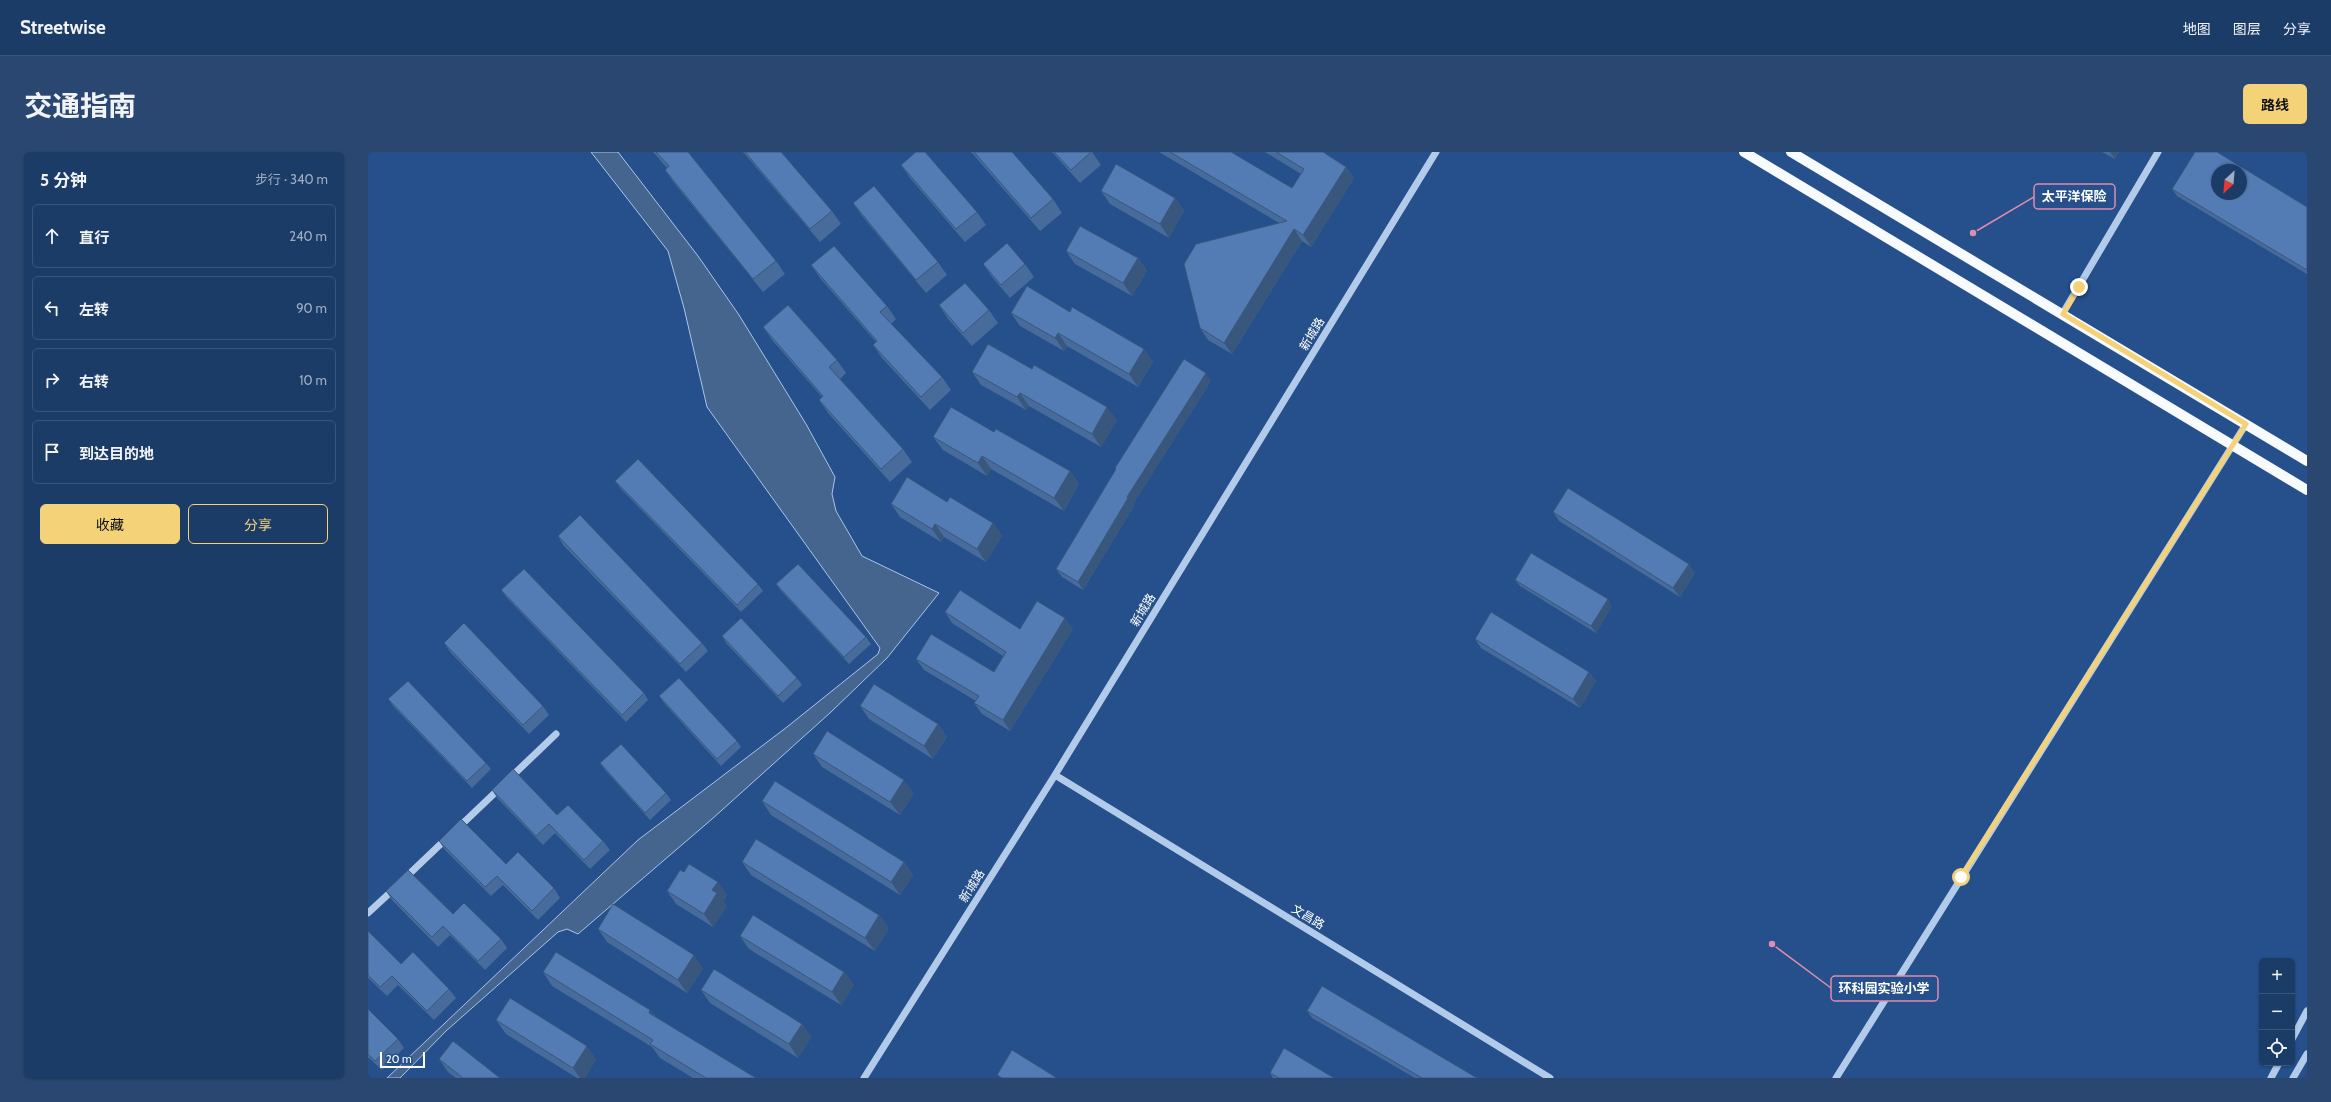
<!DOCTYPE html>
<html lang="zh">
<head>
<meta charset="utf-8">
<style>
	:root { --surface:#1c3c68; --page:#294771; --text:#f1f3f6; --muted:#a0adc0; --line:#3a567c; --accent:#f4d278 }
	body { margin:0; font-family:Cabin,"Noto Sans SC",sans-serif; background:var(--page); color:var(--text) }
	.controls { position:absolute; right:12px; bottom:12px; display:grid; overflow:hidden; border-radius:6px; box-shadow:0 1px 3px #0004 }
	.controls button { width:36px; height:36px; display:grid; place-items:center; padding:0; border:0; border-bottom:1px solid var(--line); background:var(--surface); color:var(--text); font:20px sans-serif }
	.compass { position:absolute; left:1843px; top:12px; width:36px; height:36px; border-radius:50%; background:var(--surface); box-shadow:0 1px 3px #0004; rotate:206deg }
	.scale { position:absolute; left:12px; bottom:10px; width:45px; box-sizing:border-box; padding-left:4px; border:2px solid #fff; border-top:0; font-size:11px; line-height:14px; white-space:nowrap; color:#fff; -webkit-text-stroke:3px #25508b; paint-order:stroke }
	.stop { position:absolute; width:12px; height:12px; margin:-9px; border:3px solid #f4d278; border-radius:50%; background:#fff }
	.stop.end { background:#f4d278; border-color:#fff; box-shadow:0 1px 4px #0008 }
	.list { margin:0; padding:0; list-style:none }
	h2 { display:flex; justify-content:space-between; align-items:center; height:52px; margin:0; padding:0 16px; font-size:17px }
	h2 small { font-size:13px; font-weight:400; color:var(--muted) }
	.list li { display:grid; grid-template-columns:26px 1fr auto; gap:12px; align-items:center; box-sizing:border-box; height:64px; margin:0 8px 8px; padding:0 8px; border:1px solid var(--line); border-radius:6px }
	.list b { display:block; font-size:15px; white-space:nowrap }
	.list em { font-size:13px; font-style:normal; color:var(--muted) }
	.actions { display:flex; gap:8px; padding:12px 16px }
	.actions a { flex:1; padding:9px 0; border:1px solid var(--accent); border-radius:6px; text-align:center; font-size:14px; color:var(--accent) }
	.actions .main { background:var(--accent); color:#111 }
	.icon { flex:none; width:22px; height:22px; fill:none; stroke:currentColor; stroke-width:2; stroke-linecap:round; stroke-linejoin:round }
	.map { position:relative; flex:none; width:1939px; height:926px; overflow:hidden; border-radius:6px }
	header { display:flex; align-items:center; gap:24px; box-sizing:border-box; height:56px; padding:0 20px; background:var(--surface); border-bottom:1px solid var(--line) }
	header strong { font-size:19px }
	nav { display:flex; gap:22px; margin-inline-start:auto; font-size:14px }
	.intro { display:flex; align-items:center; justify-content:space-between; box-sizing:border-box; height:96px; padding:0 24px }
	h1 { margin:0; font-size:28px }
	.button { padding:10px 18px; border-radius:6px; background:var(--accent); color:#111; font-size:14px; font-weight:700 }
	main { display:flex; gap:24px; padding:0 24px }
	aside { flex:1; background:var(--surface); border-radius:6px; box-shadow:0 1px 3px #0004 }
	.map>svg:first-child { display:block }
</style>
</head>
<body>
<header>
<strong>Streetwise</strong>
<nav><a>地图</a><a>图层</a><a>分享</a></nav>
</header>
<div class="intro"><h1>交通指南</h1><a class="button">路线</a></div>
<main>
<aside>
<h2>5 分钟<small>步行 · 340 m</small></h2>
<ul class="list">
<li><svg class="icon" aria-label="ahead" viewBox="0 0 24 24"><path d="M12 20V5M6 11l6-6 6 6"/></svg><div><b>直行</b></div><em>240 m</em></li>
<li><svg class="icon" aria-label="left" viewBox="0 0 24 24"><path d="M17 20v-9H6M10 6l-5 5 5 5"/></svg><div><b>左转</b></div><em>90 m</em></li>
<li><svg class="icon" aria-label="right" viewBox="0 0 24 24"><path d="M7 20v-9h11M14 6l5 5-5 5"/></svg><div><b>右转</b></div><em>10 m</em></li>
<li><svg class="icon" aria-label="arrive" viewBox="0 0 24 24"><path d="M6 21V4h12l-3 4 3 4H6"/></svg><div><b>到达目的地</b></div></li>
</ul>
<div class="actions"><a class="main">收藏</a><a>分享</a></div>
</aside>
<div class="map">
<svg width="1939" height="926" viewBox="0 0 1939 926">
	<rect width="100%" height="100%" fill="#25508b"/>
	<!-- water -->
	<path fill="#45648e" stroke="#a7c6eb" d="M223,0H250L330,104L371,163L438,272L467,325L464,342L468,359L494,404L571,441L519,506L463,560L344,667L210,782L199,777L190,780L78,879L32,926H19L270,688L419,575L510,502L512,496L339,255L316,156L300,99Z"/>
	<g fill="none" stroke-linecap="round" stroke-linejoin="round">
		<!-- minor -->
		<path stroke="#b3cbea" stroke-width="7" d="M1695,161L1790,0
			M687,623L1182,926
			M142,626L188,582
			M90,676L133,635
			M36,727L79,686
			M0,761L26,737
			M1924,887L1939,859
			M496,926L687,623L1068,0
			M1468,926L1878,272
			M1903,926L1911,911
			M1925,926L1939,902"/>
		<!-- major -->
		<path stroke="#f7fafe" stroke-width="10" d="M1376,0L1939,338
			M1423,0L1939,309"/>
	</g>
	<!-- wall -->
	<path fill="#476b9a" d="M285,0H320L408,109L417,122L395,140L306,31L297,18L299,16Z
		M375,0H413L464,59L473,72L452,90Z
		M603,0H644L685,47L694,61L672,79Z
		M684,0H724L733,13L712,31Z
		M791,0H863L924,36L933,22L897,0H955L978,15L986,26L943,95L934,89L864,202L840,188L832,176L911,71Z
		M1734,0H1751L1747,7Z
		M533,13L609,60L618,73L597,90L542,26Z
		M1804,37L1939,55V122L1809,44Z
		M733,39L807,46L816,59L801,86L742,52Z
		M485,51L570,110L579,123L558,141L494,64Z
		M698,99L770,106L779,119L764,144L707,112Z
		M615,112H657L666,125L642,146L624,125Z
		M443,113L519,154L528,167L523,172L574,225L583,238L562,258L514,206L505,193L508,190L452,126Z
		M571,153L621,158L630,171L604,194L580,167Z
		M702,160L776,197L785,210L770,235L699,194L696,199L652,174L643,161Z
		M395,175L469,208L478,221L472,227L535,297L544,310L522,330L460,261L451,248L454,245L404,188Z
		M604,220L749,268L733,295L661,254L658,258L613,233Z
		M843,229L765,352L766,354L715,438L694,425L688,417L748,318L747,316Z
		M626,280L702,319L711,332L696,359L623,317L619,324L575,298L565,285Z
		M247,329L390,432L395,439L373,460L252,336Z
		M579,350L625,371L634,384L618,410L576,385L573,390L532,365L523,352Z
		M1185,360L1327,421L1312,445L1191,369Z
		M190,384L334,491L340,499L318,520L195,393Z
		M1147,428L1244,454L1228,481L1152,434Z
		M408,432L498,485L503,492L481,512L413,439Z
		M133,438L276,541L280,548L258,570L138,445Z
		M577,460L652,477H705L642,579L614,562L606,551L608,549L556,518L548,507L626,520L635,504L584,471Z
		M354,484L429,526L434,533L415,551L358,491Z
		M1107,487L1221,520L1228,529L1212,556L1113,496Z
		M76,491L175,554L181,563L161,582L82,500Z
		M291,544L369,589L373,595L353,614L296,551Z
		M20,547L118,611L123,617L104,636L25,554Z
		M492,554L570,572L579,585L565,607L501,567Z
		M445,602L546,641L532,663L454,615Z
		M232,611L298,641L303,648L282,668L237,618Z
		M124,638L189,663L235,689L242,698L222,717L187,681L175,693L130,647Z
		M394,649L536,710L545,723L532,743L403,663Z
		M71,689L138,712L186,736L192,746L170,768L135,733L123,744L77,698Z
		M374,710L511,763L521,776L507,799L383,723Z
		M316,720L359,743L355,749L359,754L345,775L308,752L299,739Z
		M18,739L85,762L133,787L139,796L117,818L82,783L70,795L24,748Z
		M230,777L335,816L319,841L239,790Z
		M0,779L33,812L81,837L88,846L66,868L30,833L19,844L0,826Z
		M372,784L476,820L486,833L473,853L381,797Z
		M175,820L282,858L288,865L388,926H325L292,906L284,895L184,834Z
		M333,838L434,872L443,885L430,906L342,851Z
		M0,857L30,887L36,896L14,918L0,905Z
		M939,859L1109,926H1047L944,866Z
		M128,868L228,907L217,926H209L138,882Z
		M71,907L132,926H88L80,920Z
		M902,921L966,926H905Z"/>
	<!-- shaded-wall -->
	<path fill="#39577d" d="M1742,0H1751L1747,7Z
		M978,15L986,26L943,95L935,83Z
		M807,46L816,59L801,86L792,72Z
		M926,77L934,89L864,202L856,191Z
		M770,106L779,119L764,144L755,131Z
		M690,181L699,194L696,199L687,186Z
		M776,197L785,210L770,235L761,222Z
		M838,221L843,229L765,352L766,354L715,438L710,430L759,345Z
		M652,241L661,254L658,258L649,245Z
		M739,255L749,268L733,295L724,282Z
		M614,304L623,317L619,324L610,311Z
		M702,319L711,332L696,359L686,346Z
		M625,371L634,384L618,410L609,397Z
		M567,372L576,385L573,390L564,377Z
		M1321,412L1327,421L1312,445L1305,436Z
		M1240,447L1244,454L1228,481L1223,474Z
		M697,466L705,477L642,579L635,568Z
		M1221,520L1228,529L1212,556L1205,547Z
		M570,572L579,585L565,607L556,594Z
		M536,628L546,641L532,663L522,650Z
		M536,710L545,723L532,743L523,730Z
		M350,730L359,743L355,749L359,754L345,775L336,762L344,738Z
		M511,763L521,776L507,799L497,786Z
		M326,803L335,816L319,841L310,828Z
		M476,820L486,833L473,853L464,840Z
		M282,858L292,871L281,861Z
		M434,872L443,885L430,906L421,892Z
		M219,894L228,907L217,926H212L205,916Z"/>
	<!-- building -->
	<path fill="#527cb3" stroke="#39577d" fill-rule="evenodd" d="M288,0H320L408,109L385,127L297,18L301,14Z
		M377,0H413L464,59L442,77Z
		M548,0H557L609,60L588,77L533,13Z
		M606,0H644L685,47L663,66Z
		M686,0H723L703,18Z
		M802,0H863L924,36L936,17L908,0H955L978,15L935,83L926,77L856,191L832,176L816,112L828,92L919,69Z
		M1827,0H1849L1939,55V118L1804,37ZM1849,18H1873V42H1849Z
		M748,12L807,46L792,72L733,39Z
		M506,34L570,110L548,128L485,51Z
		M712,74L770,106L755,131L698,99Z
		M639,91L657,112L633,133L615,112Z
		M466,94L519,154L512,160L574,225L553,245L505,193L509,189L443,113Z
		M597,131L621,158L595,181L571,153Z
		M659,134L702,160L704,155L776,197L761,222L690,181L687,186L643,161Z
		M420,153L469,208L461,215L535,297L513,317L451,248L455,244L395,175Z
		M620,192L664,217L666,213L739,255L724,282L652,241L649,245L604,220Z
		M816,207L838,221L759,345L760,346L710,430L688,417L748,317L747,316Z
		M583,255L626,280L628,277L702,319L686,346L614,304L610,311L565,285Z
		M270,307L390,432L369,453L247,329Z
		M539,325L579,350L582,345L625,371L609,397L567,372L564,377L523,352Z
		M1200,336L1321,412L1305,436L1185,360Z
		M212,363L334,491L312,512L190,384Z
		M1163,401L1240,447L1223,474L1147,428Z
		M430,412L498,485L476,505L408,432Z
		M156,417L276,541L254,563L133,438Z
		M592,438L652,477L669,449L697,466L635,568L606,551L611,544L548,507L563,482L626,520L638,500L577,460Z
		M1123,460L1221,520L1205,547L1107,487Z
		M373,466L429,526L410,544L354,484Z
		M96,471L175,554L155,573L76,491Z
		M311,526L369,589L349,607L291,544Z
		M40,529L118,611L99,629L20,547Z
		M506,532L570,572L556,594L492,554Z
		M459,579L536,628L522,650L445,602Z
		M253,592L298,641L277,661L232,611Z
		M145,617L189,663L200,653L235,689L216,708L181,672L168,684L124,638Z
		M407,629L536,710L523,730L394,649Z
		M93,667L138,712L150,700L186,736L164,759L129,724L117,735L71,689Z
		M388,687L511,763L497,786L374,710Z
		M321,712L350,730L344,738L349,741L336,762L299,739L312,718L316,720Z
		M40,718L85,762L96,751L133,787L110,809L75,774L64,785L18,739Z
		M245,752L326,803L310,828L230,777Z
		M385,763L476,820L464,840L372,784Z
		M0,779L33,812L45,800L81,837L59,859L24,824L12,835L0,823Z
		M188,800L282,858L281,861L388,926H338L282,892L285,888L175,820Z
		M346,817L434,872L421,892L333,838Z
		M954,834L1109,926H1054L939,859Z
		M142,846L219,894L205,916L128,868Z
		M0,857L30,887L7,909L0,902Z
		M85,889L132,926H95L71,907Z
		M916,896L966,926H911L902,921Z
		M644,898L689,926H634L629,923Z"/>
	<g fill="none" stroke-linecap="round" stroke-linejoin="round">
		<!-- route -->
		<path stroke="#f4d278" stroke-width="5" d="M1593,725L1878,272L1695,162L1711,135"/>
	</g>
	<g text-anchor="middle" stroke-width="3" stroke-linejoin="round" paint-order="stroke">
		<!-- street labels -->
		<g font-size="12" fill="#fff" stroke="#25508b">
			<text transform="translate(944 182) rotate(-59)" y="4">新城路</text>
			<text transform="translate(775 458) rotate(-59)" y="4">新城路</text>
			<text transform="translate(604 734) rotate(-58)" y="4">新城路</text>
			<text transform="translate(940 765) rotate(31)" y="4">文昌路</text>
		</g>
	</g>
	<!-- callouts -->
	<path fill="none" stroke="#e08cad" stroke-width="1.5" d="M1605 81L1666 45M1404 792L1463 836"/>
	<g fill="#e08cad" stroke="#25508b" stroke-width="1.5">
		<circle cx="1605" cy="81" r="4"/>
		<circle cx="1404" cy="792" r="4"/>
	</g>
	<g fill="#25508b" stroke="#e08cad" stroke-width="1.5">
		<rect x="1666" y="32" width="81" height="25" rx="4"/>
		<rect x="1463" y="824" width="107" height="25" rx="4"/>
	</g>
	<g font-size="13" text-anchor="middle" font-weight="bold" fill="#fff">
		<text x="1706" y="49">太平洋保险</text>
		<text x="1516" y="841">环科园实验小学</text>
	</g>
</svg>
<div class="controls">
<button>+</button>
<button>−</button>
<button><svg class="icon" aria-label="locate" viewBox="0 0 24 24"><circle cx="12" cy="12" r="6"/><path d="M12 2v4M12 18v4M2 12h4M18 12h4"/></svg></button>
</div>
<svg class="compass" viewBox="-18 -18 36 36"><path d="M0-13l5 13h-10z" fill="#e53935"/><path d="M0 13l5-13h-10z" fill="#a0adc0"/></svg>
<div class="scale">20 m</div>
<div class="stop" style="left:1593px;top:725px"></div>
<div class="stop end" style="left:1711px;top:135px"></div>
</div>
</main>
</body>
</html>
